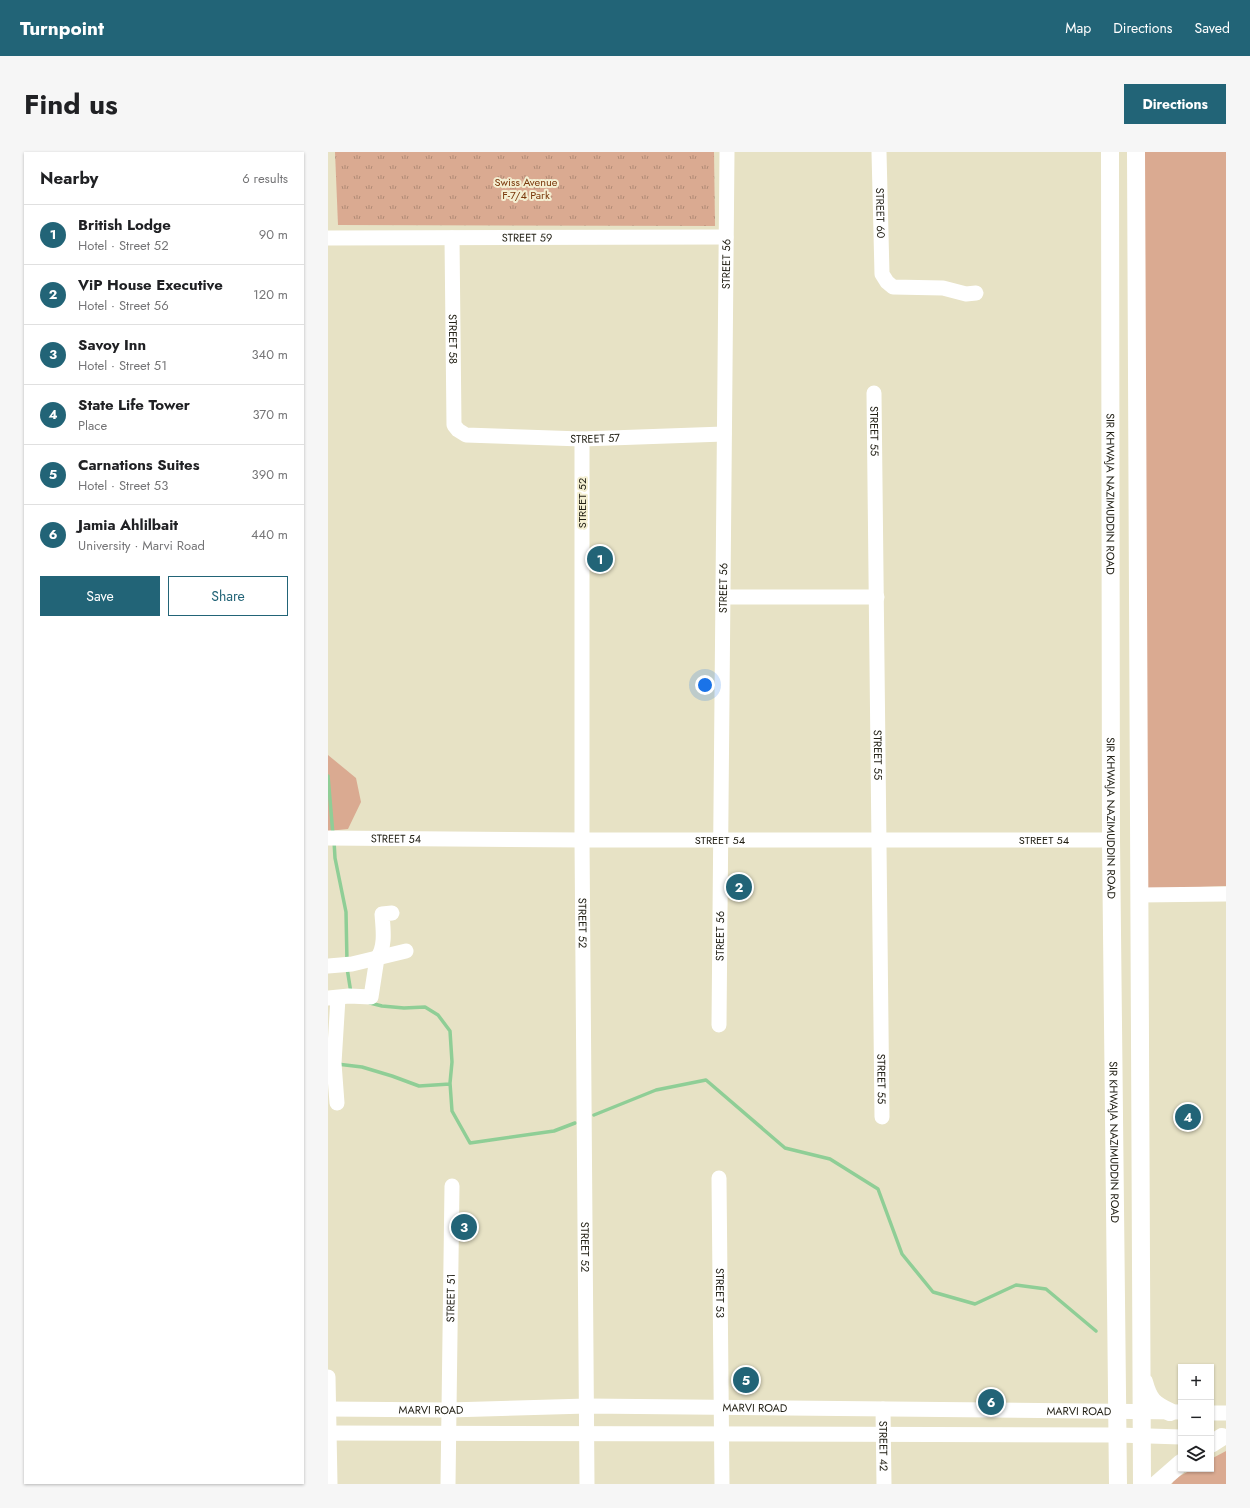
<!DOCTYPE html>
<html lang="en">
<head>
<meta charset="utf-8">
<style>
	:root { --surface:#fff; --page:#f6f6f6; --text:#202124; --muted:#757577; --line:#e0e0e0; --accent:#226477 }
	body { margin:0; font-family:Jost,sans-serif; background:var(--page); color:var(--text) }
	.controls { position:absolute; right:12px; bottom:12px; display:grid; overflow:hidden; border-radius:0px; box-shadow:0 1px 3px #0004 }
	.controls button { width:36px; height:36px; display:grid; place-items:center; padding:0; border:0; border-bottom:1px solid var(--line); background:var(--surface); color:var(--text); font:20px sans-serif }
	.you { position:absolute; left:377px; top:533px; width:14px; height:14px; margin:-10px; border:3px solid #fff; border-radius:50%; background:#1a73e8; box-shadow:0 0 0 6px #1a73e833 }
	.badge { display:grid; place-items:center; width:26px; height:26px; border-radius:50%; background:var(--accent); color:#fff; font-size:13px; font-weight:700 }
	.pin { position:absolute; translate:-50% -50%; border:2px solid #fff; box-shadow:0 1px 4px #0006 }
	.list { margin:0; padding:0; list-style:none }
	h2 { display:flex; justify-content:space-between; align-items:center; height:52px; margin:0; padding:0 16px; font-size:17px }
	h2 small { font-size:13px; font-weight:400; color:var(--muted) }
	.list li { display:grid; grid-template-columns:26px 1fr auto; gap:12px; align-items:center; box-sizing:border-box; height:60px; padding:0 16px; border-top:1px solid var(--line) }
	.list b { display:block; font-size:15px; white-space:nowrap }
	.list p { margin:0; font-size:13px; white-space:nowrap; color:var(--muted) }
	.list em { font-size:13px; font-style:normal; color:var(--muted) }
	.actions { display:flex; gap:8px; padding:12px 16px }
	.actions a { flex:1; padding:9px 0; border:1px solid var(--accent); border-radius:0px; text-align:center; font-size:14px; color:var(--accent) }
	.actions .main { background:var(--accent); color:#fff }
	.icon { flex:none; width:22px; height:22px; fill:none; stroke:currentColor; stroke-width:2; stroke-linecap:round; stroke-linejoin:round }
	.map { position:relative; flex:none; width:898px; height:1332px; overflow:hidden; border-radius:0px }
	header { display:flex; align-items:center; gap:24px; box-sizing:border-box; height:56px; padding:0 20px; background:var(--accent); color:#fff }
	header strong { font-size:19px }
	nav { display:flex; gap:22px; margin-inline-start:auto; font-size:14px }
	.intro { display:flex; align-items:center; justify-content:space-between; box-sizing:border-box; height:96px; padding:0 24px }
	h1 { margin:0; font-size:28px }
	.button { padding:10px 18px; border-radius:0px; background:var(--accent); color:#fff; font-size:14px; font-weight:700 }
	main { display:flex; gap:24px; padding:0 24px }
	aside { flex:1; background:var(--surface); border-radius:0px; box-shadow:0 1px 3px #0004 }
	.map>svg:first-child { display:block }
</style>
</head>
<body>
<header>
<strong>Turnpoint</strong>
<nav><a>Map</a><a>Directions</a><a>Saved</a></nav>
</header>
<div class="intro"><h1>Find us</h1><a class="button">Directions</a></div>
<main>
<aside>
<h2>Nearby<small>6 results</small></h2>
<ul class="list">
<li><span class="badge">1</span><div><b>British Lodge</b><p>Hotel · Street 52</p></div><em>90 m</em></li>
<li><span class="badge">2</span><div><b>ViP House Executive</b><p>Hotel · Street 56</p></div><em>120 m</em></li>
<li><span class="badge">3</span><div><b>Savoy Inn</b><p>Hotel · Street 51</p></div><em>340 m</em></li>
<li><span class="badge">4</span><div><b>State Life Tower</b><p>Place</p></div><em>370 m</em></li>
<li><span class="badge">5</span><div><b>Carnations Suites</b><p>Hotel · Street 53</p></div><em>390 m</em></li>
<li><span class="badge">6</span><div><b>Jamia Ahlilbait</b><p>University · Marvi Road</p></div><em>440 m</em></li>
</ul>
<div class="actions"><a class="main">Save</a><a>Share</a></div>
</aside>
<div class="map">
<svg width="898" height="1332" viewBox="0 0 898 1332">
	<defs>
		<pattern id="park-tufts" width="24" height="20" patternUnits="userSpaceOnUse"><rect width="24" height="20" fill="#daaa91"/><path d="M3 7l-1-3M5 7V3M7 7l1-3M15 17l-1-3M17 17v-4M19 17l1-3" fill="none" stroke="#b08a75"/></pattern>
	</defs>
	<rect width="100%" height="100%" fill="#e7e2c5"/>
	<!-- grass -->
	<path fill="#daaa91" d="M812,0H898V734L819,737Z
		M0,603L28,626L33,650L20,677L0,679Z
		M898,1299V1332H844L846,1327L865,1317H883V1307Z"/>
	<!-- park -->
	<path fill="url(#park-tufts)" d="M7,0H386L387,74L10,73Z"/>
	<g fill="none" stroke-linecap="round" stroke-linejoin="round">
		<!-- stream -->
		<path stroke="#8fce96" stroke-width="3.5" d="M0,624L5,683
			M6,689L7,706L18,760L19,810
			M19,816L23,841
			M42,851L54,854L76,856L97,855L110,863L122,879L124,910L122,931L124,959L142,991
			M9,912L34,915L64,924L91,934L122,932
			M266,963L328,938L378,928L457,996L502,1007L550,1037L574,1102L605,1140L647,1152L688,1133L718,1137L768,1179
			M141,989L142,991L226,979L247,971"/>
		<!-- minor -->
		<g stroke="#fff" stroke-width="15">
			<path id="s1" d="M551,0L554,122L559,130L565,135L615,136L638,142L648,141"/>
			<path id="s2" d="M0,86L398,85"/>
			<path id="s3" d="M124,86L126,273L130,278L138,283L254,287L396,282"/>
			<path id="s4" d="M546,241L554,965"/>
			<path id="s5" d="M254,287V688L259,1332"/>
			<path d="M395,445H549"/>
			<path id="s6" d="M0,686L254,688H783"/>
			<path d="M811,743L898,742"/>
			<path d="M0,814L24,812L78,799"/>
			<path d="M0,846L21,844L43,845L49,806C58,795 55,776 54,762L64,761"/>
			<path id="s7" d="M391,873L399,0"/>
			<path d="M9,951L6,911L10,846"/>
			<path id="s8" d="M391,1026L394,1332"/>
			<path d="M0,1225L2,1332"/>
			<path id="s9" d="M0,1257L121,1258L259,1254L853,1260"/>
			<path id="s10" d="M555,1257L556,1332"/>
			<path d="M883,1261H898"/>
			<path d="M0,1281L790,1283L853,1285"/>
			<path id="s11" d="M120,1332L124,1034"/>
		</g>
		<!-- major -->
		<g stroke="#fff" stroke-width="18">
			<path id="s12" d="M782,0L783,688L790,1332"/>
			<path d="M808,0L814,1332"/>
			<path d="M816,1230C821,1248 825,1252 842,1260"/>
			<path d="M883,1292L894,1285"/>
			<path d="M829,1332L853,1311"/>
		</g>
	</g>
	<g text-anchor="middle" stroke-width="4" stroke-linejoin="round" paint-order="stroke">
		<!-- park labels -->
		<g font-size="11" fill="#7a390c" stroke="#f4efd2">
			<text x="198" y="34">Swiss Avenue<tspan x="198" dy="13">F-7/4 Park</tspan></text>
		</g>
		<!-- street labels -->
		<g font-size="11" fill="#232116" stroke="#f4efd2">
			<text dy="4" stroke="none"><textPath href="#s1" startOffset="61">STREET 60</textPath></text>
			<text dy="4" stroke="none"><textPath href="#s2" startOffset="199">STREET 59</textPath></text>
			<text dy="4" stroke="none"><textPath href="#s7" startOffset="761">STREET 56</textPath></text>
			<text dy="4" stroke="none"><textPath href="#s3" startOffset="101">STREET 58</textPath></text>
			<text dy="4" stroke="none"><textPath href="#s4" startOffset="38">STREET 55</textPath></text>
			<text dy="4" stroke="none"><textPath href="#s3" startOffset="332">STREET 57</textPath></text>
			<text dy="4" stroke="none"><textPath href="#s12" startOffset="342">SIR KHWAJA NAZIMUDDIN ROAD</textPath></text>
			<text transform="translate(254 351) rotate(-90)" y="4">STREET 52</text>
			<text dy="4" stroke="none"><textPath href="#s7" startOffset="437">STREET 56</textPath></text>
			<text dy="4" stroke="none"><textPath href="#s4" startOffset="362">STREET 55</textPath></text>
			<text dy="4" stroke="none"><textPath href="#s12" startOffset="666">SIR KHWAJA NAZIMUDDIN ROAD</textPath></text>
			<text dy="4" stroke="none"><textPath href="#s6" startOffset="68">STREET 54</textPath></text>
			<text dy="4" stroke="none"><textPath href="#s6" startOffset="392">STREET 54</textPath></text>
			<text dy="4" stroke="none"><textPath href="#s6" startOffset="716">STREET 54</textPath></text>
			<text dy="4" stroke="none"><textPath href="#s5" startOffset="484">STREET 52</textPath></text>
			<text dy="4" stroke="none"><textPath href="#s7" startOffset="89">STREET 56</textPath></text>
			<text dy="4" stroke="none"><textPath href="#s4" startOffset="686">STREET 55</textPath></text>
			<text dy="4" stroke="none"><textPath href="#s12" startOffset="990">SIR KHWAJA NAZIMUDDIN ROAD</textPath></text>
			<text dy="4" stroke="none"><textPath href="#s5" startOffset="808">STREET 52</textPath></text>
			<text dy="4" stroke="none"><textPath href="#s8" startOffset="115">STREET 53</textPath></text>
			<text dy="4" stroke="none"><textPath href="#s11" startOffset="186">STREET 51</textPath></text>
			<text dy="4" stroke="none"><textPath href="#s9" startOffset="427">MARVI ROAD</textPath></text>
			<text dy="4" stroke="none"><textPath href="#s9" startOffset="103">MARVI ROAD</textPath></text>
			<text dy="4" stroke="none"><textPath href="#s9" startOffset="751">MARVI ROAD</textPath></text>
			<text dy="4" stroke="none"><textPath href="#s10" startOffset="37">STREET 42</textPath></text>
		</g>
	</g>
</svg>
<div class="controls">
<button>+</button>
<button>−</button>
<button><svg class="icon" aria-label="layers" viewBox="0 0 24 24"><path d="M12 4l9 5-9 5-9-5zM3 14l9 5 9-5"/></svg></button>
</div>
<div class="you"></div>
<div class="pin badge" style="left:272px;top:407px">1</div>
<div class="pin badge" style="left:411px;top:735px">2</div>
<div class="pin badge" style="left:136px;top:1075px">3</div>
<div class="pin badge" style="left:860px;top:965px">4</div>
<div class="pin badge" style="left:418px;top:1228px">5</div>
<div class="pin badge" style="left:663px;top:1250px">6</div>
</div>
</main>
</body>
</html>
